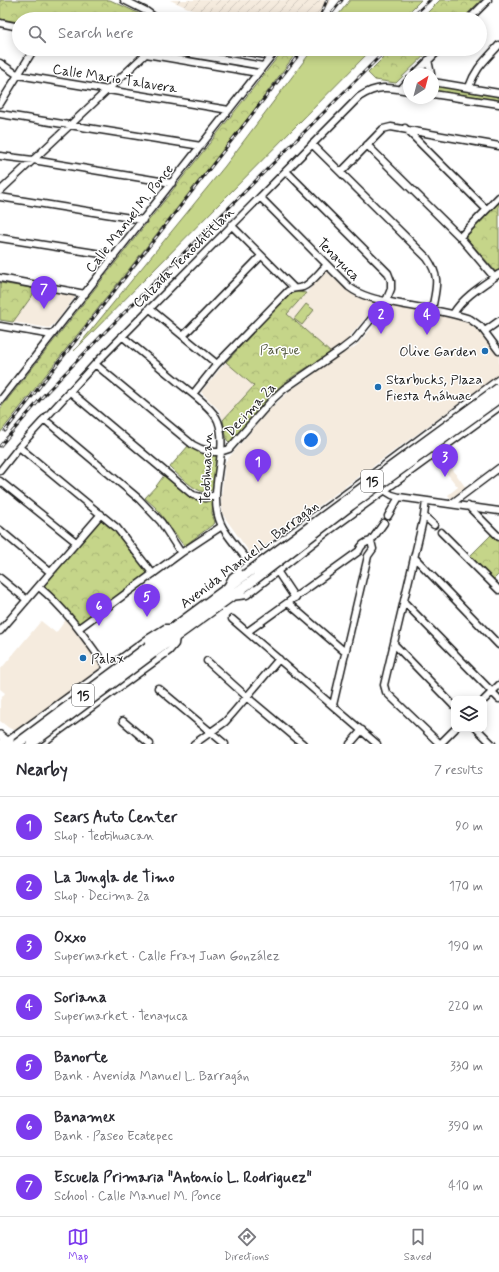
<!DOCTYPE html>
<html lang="en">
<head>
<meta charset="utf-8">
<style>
	:root { --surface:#fff; --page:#f2f2f3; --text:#2b2b33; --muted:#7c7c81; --line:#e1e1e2; --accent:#7c3aed }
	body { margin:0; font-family:Mynerve,sans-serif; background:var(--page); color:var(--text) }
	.controls { position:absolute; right:12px; bottom:12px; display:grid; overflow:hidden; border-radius:8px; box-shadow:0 2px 10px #0003 }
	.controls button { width:36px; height:36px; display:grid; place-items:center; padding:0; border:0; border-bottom:1px solid var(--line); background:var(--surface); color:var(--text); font:20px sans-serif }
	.compass { position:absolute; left:403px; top:68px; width:36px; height:36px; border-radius:50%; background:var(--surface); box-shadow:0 2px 10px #0003; rotate:36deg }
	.you { position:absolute; left:311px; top:440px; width:14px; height:14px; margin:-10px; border:3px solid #fff; border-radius:50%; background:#1a73e8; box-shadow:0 0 0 6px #1a73e833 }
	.badge { display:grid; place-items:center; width:26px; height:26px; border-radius:50%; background:var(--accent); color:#fff; font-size:13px; font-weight:700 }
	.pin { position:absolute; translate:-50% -33px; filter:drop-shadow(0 1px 2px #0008) }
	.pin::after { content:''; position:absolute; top:21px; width:14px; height:12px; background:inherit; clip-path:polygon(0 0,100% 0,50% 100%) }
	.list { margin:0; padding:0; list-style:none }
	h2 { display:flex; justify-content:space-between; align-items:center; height:52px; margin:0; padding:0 16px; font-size:17px }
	h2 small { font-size:13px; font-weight:400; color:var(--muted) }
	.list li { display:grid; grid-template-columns:26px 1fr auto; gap:12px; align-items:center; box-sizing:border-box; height:60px; padding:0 16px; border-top:1px solid var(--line) }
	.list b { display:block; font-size:15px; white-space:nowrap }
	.list p { margin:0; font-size:13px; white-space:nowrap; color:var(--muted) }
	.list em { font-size:13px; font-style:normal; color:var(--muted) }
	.icon { flex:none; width:22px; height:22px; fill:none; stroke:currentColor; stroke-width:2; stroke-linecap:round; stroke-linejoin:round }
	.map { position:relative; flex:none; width:499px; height:744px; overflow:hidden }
	.search { position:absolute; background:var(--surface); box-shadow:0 2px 10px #0003; left:12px; right:12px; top:12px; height:44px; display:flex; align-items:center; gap:10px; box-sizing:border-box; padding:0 14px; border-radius:22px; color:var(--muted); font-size:15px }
	.sheet { height:472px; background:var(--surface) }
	nav { display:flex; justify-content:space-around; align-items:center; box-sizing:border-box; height:56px; border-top:1px solid var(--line); background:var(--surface); font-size:11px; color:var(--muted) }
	nav a { display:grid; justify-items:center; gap:2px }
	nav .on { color:var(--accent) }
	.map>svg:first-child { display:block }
</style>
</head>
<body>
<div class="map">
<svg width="499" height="744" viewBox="0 0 499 744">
	<defs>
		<pattern id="industrial-furrows" width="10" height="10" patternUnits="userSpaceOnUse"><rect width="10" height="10" fill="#f5ebde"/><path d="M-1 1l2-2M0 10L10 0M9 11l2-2" fill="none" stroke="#d1c9be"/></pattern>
		<pattern id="park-crowns" width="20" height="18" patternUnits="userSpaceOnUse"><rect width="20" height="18" fill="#c5d589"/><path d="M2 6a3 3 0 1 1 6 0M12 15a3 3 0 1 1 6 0" fill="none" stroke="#a9b676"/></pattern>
	</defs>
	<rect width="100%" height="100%" fill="#fff"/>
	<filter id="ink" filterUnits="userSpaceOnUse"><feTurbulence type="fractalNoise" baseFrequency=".025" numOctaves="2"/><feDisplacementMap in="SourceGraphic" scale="8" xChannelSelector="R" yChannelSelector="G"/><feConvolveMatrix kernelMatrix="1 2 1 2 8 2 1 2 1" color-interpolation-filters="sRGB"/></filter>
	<g filter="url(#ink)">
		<!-- built -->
		<path fill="#f5ebde" d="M326,271L355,296L379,302L346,341L331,353L287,314Z
			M37,289L74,296L75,297L56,322L49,328L13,322Z
			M392,305L461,320L469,323L483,331L499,353V374L253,554L250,553L223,515L221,499L225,462L271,408L292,389L312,376L310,373L344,348L347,352L357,345Z
			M226,362L254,386L223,420L219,410L201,392Z
			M446,460L466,488L451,499L448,495L458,487L440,465Z
			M67,618L102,667L18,729L14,730L9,728L0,721V700L5,693L0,689V670L41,621L56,633Z"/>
		<!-- industrial -->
		<path fill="url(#industrial-furrows)" d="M170,0H332L315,19H213Z"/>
		<!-- grass -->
		<path fill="#c5d589" stroke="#707852" d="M350,0H421L402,19H335Z
			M313,49H372L74,351L225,166Z
			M306,304L314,310L302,325L294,319Z"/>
		<!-- park -->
		<path fill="url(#park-crowns)" stroke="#707852" d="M0,0H110L151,19H19V22L0,19Z
			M440,0H481L462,19H421Z
			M284,49H299L251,114L0,433V409Z
			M392,49H431L396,83L375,80L368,73Z
			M433,85L499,96V102L433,92Z
			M499,200V269L496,272L464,235Z
			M0,283L37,289L13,322L0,320Z
			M292,291L306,293L287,314L331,353C313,364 293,375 277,389C260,405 245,425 230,443L227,440L223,420L254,386L226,362Z
			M189,445L205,454L217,455L213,489C211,491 208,492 204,492C195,491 177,474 170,467Z
			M165,474L191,496L210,497L213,501L212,513L215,523L184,546L156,508L145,498L157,485Z
			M101,514L109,521L153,574L79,628L39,587Z
			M493,533L499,539V574L493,580L470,556Z"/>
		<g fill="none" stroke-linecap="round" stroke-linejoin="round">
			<defs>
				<path id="minor" d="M124,0L146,11L157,19
					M469,19L488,0
					M0,23L19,27
					M163,49L263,66
					M230,49L271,56
					M146,54L258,73
					M428,60L431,74
					M0,63L18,75L229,110
					M415,74L440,49
					M433,82L499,93
					M469,87C476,67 485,61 499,45
					M401,89L409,80
					M433,94L499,104
					M0,104L34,49
					M0,114L201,146
					M405,128L486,209
					M312,144L427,258C441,278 436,287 432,310
					M367,145L460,237L494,277
					M0,156L33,160L172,183
					M341,172L383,129L391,127L499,146
					M0,191L151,49
					M0,197L143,220
					M260,197L349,287C362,297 379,300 395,303C420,308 446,311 470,319L481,327L499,351
					M231,225L294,288
					M460,237L499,197
					M0,238L114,256
					M0,278L85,294
					M149,308L217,364
					M453,314C463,297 483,285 499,274
					M0,326L52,335
					M485,331L499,321
					M122,336C141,352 160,367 179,383C190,392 213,408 218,421C230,452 206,491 221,524C225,534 242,553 250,563
					M183,336L261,256
					M95,364L193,445L201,449L214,452H220L229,449L273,399L284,389L342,349L355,339L386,301L391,289V281L388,273L286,171
					M69,391L193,495L205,498L216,495
					M193,394L217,364L288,291C293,287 298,289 303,287C312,283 320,271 327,265
					M0,401L276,50L272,49
					M44,419L139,499L161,522L181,553
					M19,447L117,528L153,574
					M0,471L19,447L95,364L359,97C377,85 389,87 409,91
					M0,481L76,542
					M382,489L392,495L399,497L499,511
					M426,501L424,516L384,685L386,692L440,744
					M451,504L499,468
					M468,506L499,537
					M388,516L399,497
					M424,516L434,525
					M0,530L50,572
					M441,532L499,590
					M414,557L499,645
					M277,571L295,598
					M0,578L27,600
					M39,587C67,610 86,639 107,668
					M226,589L232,577L250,563L370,476L499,379
					M231,597L247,595L330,530L499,407
					M404,602L499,699
					M288,603L345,652
					M232,619L377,744
					M79,628L181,553L222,526
					M0,631L101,514
					M247,632L359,551C361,545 365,542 371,541L384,523
					M394,644L454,706
					M207,661L247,697L303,744
					M158,688L225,744
					M484,700L499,685
					M333,705L368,556L373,549L371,541
					M123,721L150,744
					M477,729L492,744
					M5,743L149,638L165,628H173
					M41,744L169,651L175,644L176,637
					M194,744L225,722L233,713L279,659
					M350,744L362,730
					M440,744L455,729"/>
				<path id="major" d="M0,735L11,744
					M0,743L1,744"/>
				<path id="highway" d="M149,646L245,575
					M153,653L251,582"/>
			</defs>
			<!-- minor casing -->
			<use href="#minor" stroke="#1c1c1c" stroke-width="9"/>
			<!-- major casing -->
			<use href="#major" stroke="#1c1c1c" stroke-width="10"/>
			<!-- highway casing -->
			<use href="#highway" stroke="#1c1c1c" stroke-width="12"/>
			<!-- minor -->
			<use href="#minor" stroke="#fff" stroke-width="6"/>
			<!-- major -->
			<use href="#major" stroke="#fff" stroke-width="7"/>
			<!-- highway -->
			<use href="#highway" stroke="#fff" stroke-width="9"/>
			<defs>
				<path id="rail" d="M319,19L327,0
					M327,19L342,0
					M410,19L430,0
					M5,431L303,49
					M0,446L44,395L104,333L387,49"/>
			</defs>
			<!-- rail casing -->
			<use href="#rail" stroke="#1c1c1c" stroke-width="3"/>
			<!-- rail -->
			<use href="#rail" stroke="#fff" stroke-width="1.5" stroke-dasharray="4.5" stroke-linecap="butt"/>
			<defs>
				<path id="highway-bridge" d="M245,575L377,477L499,388
					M251,582L351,505L499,398
					M17,744L149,646
					M31,744L153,653"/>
			</defs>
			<!-- highway-bridge casing -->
			<use href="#highway-bridge" stroke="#1c1c1c" stroke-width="12" stroke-linecap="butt"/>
			<!-- highway-bridge -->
			<use href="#highway-bridge" stroke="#fff" stroke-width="9"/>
		</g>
	</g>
	<!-- markers -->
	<g fill="#1f6fb2" stroke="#fff" stroke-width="1.5">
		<circle cx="485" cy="351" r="4"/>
		<circle cx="378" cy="387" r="4"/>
		<circle cx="83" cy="658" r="4"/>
	</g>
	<g text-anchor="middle" stroke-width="3" stroke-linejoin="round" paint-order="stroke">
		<!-- shield labels -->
		<g fill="#fff" stroke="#606060" stroke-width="1">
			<rect x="361" y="470" width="22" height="22" rx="3"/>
			<rect x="72" y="684" width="22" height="22" rx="3"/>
		</g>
		<g font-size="13" font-weight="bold" fill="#1c1c1c">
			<text x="372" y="486">15</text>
			<text x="83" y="700">15</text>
		</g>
		<!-- street labels -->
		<g font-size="14" fill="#1c1c1c" stroke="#fff">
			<text transform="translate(115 78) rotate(9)" y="5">Calle Mario Talavera</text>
			<text transform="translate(129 218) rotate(-52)" y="5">Calle Manuel M. Ponce</text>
			<text transform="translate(183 257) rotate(-45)" y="5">Calzada Tenochtitlan</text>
			<text transform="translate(339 259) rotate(45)" y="5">Tenayuca</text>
			<text transform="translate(250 409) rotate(-47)" y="5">Decima 2a</text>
			<text transform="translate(206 468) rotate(-88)" y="5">Teotihuacan</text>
			<text transform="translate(249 554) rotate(-37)" y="5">Avenida Manuel L. Barragán</text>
		</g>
		<!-- park labels -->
		<g font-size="14" fill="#575d42" stroke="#fff">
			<text x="280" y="354">Parque</text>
		</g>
		<!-- poi labels -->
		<g font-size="14" fill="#1c1c1c" stroke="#fff" text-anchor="start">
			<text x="477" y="356" text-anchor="end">Olive Garden</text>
			<text x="386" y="384">Starbucks, Plaza<tspan x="386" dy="16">Fiesta Anáhuac</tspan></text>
			<text x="91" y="663">Palax</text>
		</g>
	</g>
</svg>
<div class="controls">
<button><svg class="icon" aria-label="layers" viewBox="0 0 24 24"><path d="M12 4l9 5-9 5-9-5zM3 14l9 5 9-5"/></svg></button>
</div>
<svg class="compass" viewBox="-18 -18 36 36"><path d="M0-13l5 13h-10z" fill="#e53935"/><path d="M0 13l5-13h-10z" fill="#7c7c81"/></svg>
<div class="you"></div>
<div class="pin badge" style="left:258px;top:482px">1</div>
<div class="pin badge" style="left:381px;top:334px">2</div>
<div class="pin badge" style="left:445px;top:477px">3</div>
<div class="pin badge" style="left:427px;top:335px">4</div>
<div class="pin badge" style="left:147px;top:617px">5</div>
<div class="pin badge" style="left:99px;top:626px">6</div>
<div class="pin badge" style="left:44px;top:309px">7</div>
<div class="search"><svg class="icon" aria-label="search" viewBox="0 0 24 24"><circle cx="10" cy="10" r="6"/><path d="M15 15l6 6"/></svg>Search here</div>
</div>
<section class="sheet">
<h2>Nearby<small>7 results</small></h2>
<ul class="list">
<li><span class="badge">1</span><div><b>Sears Auto Center</b><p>Shop · Teotihuacan</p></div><em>90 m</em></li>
<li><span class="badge">2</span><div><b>La Jungla de Timo</b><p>Shop · Decima 2a</p></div><em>170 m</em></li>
<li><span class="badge">3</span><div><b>Oxxo</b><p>Supermarket · Calle Fray Juan González</p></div><em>190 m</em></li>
<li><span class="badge">4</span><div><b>Soriana</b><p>Supermarket · Tenayuca</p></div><em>220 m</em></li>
<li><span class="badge">5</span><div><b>Banorte</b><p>Bank · Avenida Manuel L. Barragán</p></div><em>330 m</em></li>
<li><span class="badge">6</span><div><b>Banamex</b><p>Bank · Paseo Ecatepec</p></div><em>390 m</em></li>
<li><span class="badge">7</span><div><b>Escuela Primaria &quot;Antonio L. Rodriguez&quot;</b><p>School · Calle Manuel M. Ponce</p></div><em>410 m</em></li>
</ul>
</section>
<nav>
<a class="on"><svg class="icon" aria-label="map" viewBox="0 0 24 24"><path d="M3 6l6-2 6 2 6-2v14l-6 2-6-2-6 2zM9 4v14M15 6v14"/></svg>Map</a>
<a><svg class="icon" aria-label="directions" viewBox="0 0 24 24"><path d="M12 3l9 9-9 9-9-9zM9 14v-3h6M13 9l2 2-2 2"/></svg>Directions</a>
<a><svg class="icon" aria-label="saved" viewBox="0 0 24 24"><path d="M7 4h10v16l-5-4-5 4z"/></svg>Saved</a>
</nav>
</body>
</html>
